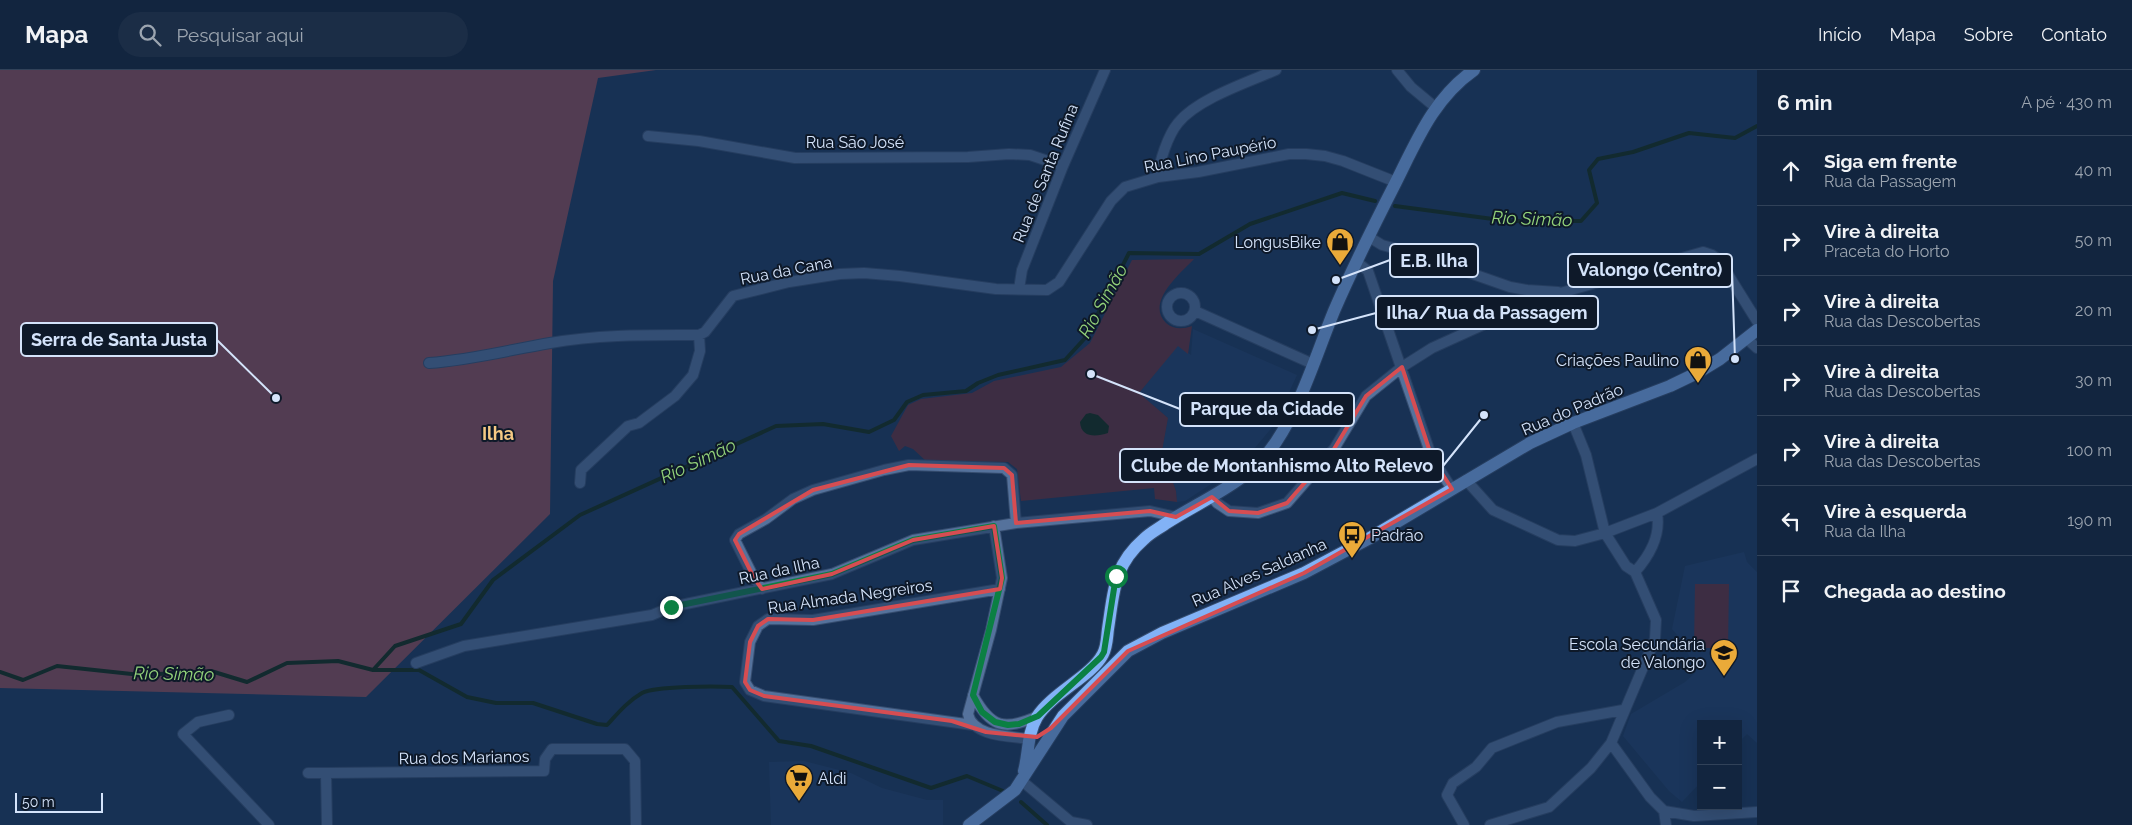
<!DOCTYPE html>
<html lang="pt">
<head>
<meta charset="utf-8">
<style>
	:root { --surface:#12253f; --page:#1b2d46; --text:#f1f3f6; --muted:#9ca5b0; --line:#314259 }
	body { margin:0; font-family:Raleway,sans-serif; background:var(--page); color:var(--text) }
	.controls { position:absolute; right:15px; bottom:15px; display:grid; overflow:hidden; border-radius:0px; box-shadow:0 5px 20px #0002 }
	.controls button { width:45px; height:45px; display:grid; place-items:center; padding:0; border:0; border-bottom:1px solid var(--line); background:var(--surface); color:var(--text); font:25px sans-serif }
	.scale { position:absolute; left:15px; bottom:12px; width:88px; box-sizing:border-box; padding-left:5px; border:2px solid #d4e3fa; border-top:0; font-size:14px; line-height:18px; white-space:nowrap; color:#d4e3fa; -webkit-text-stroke:4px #0e1929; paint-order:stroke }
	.stop { position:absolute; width:15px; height:15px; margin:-11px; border:4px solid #0b8043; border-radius:50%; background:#fff }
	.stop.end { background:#0b8043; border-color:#fff; box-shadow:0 1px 5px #0008 }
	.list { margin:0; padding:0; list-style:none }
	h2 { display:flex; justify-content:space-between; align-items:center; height:65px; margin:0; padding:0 20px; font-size:21px }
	h2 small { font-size:16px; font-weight:400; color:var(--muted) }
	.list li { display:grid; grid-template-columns:32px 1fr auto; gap:15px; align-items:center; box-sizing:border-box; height:70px; padding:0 20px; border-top:1px solid var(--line) }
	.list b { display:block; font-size:19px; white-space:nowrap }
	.list p { margin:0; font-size:16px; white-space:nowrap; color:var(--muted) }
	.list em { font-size:16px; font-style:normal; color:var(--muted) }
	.icon { flex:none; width:28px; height:28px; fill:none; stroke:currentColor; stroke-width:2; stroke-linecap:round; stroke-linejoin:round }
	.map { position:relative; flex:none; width:1757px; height:755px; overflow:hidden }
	header { display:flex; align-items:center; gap:30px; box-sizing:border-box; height:70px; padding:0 25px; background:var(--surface); border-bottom:1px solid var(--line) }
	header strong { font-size:24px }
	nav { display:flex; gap:28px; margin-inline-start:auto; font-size:18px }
	.search { width:350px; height:45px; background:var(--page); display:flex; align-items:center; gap:12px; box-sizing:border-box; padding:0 18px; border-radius:28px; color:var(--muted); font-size:19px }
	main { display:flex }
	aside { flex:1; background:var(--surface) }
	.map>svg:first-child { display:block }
</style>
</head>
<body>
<header>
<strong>Mapa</strong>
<div class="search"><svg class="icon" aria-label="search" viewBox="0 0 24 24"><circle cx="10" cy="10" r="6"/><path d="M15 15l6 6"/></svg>Pesquisar aqui</div>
<nav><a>Início</a><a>Mapa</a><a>Sobre</a><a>Contato</a></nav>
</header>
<main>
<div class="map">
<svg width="1757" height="755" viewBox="0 0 1757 755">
	<rect width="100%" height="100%" fill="#183154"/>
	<!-- built -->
	<path fill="#1e3b64" d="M1193,259L1297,305L1274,355L1248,386L1225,405L1185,431L1177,432L1176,421L1162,381L1168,348L1139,323L1178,275L1191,285Z
		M1744,482L1747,492L1757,502V673L1747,664L1738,673V654H1701V712L1682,732L1669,721L1623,666L1631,644L1685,612L1696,602L1683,572L1672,559L1685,496Z
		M804,691L851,703L882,718L927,730H943V755H771L769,692Z"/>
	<!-- green -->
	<path fill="#6b292f" d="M1194,189C1181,203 1145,232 1166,253C1174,260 1183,259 1192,256L1188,284L1178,276L1139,323L1168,348L1162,381L1176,421L1177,432L1155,429L1154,418L1021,431L1017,399L1008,392L926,391L913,379L905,376L899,381L891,366L908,335L921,329L972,323L994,311L1061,297L1090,273L1132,190Z
		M1695,514H1729L1728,578H1694Z"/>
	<!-- forest -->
	<path fill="#994b50" d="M0,0H656L598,8L553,211L550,444L366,627L0,618Z"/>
	<!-- water -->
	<path fill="#0c2303" d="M1090,343L1098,345L1109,356L1108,363C1096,367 1081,368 1080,352L1086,344Z"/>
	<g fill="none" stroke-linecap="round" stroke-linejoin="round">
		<!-- stream -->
		<path stroke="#0c2303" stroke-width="4" d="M1395,136L1508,151H1581L1597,133L1589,100L1598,89L1633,82L1689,63L1735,68L1757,56
			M373,600H419L467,627L496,633H533L597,654L607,655C618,643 628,631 642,623C655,616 715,616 732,617L779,671L811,676L931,718L967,706L1003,721
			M0,602L23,610L57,596L141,605L211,601L247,612L287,593L338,591L373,600L395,576L461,554L493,510L580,445L776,356L823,354L869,362L894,350L907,332L923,325L966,321L978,313L998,305L1065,290L1086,267L1129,183L1199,184L1250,154L1342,123L1375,131
			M1021,732L1047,755"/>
		<defs>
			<path id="street" d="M1397,0L1411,17L1435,37
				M648,66L699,71L795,88L968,87L1009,84L1030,85L1063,96
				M1158,107C1159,92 1168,65 1178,53C1197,29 1248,12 1276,0
				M1369,167L1382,175L1416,184L1510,217L1527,220L1558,222
				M1357,192L1368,201L1432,388L1452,419
				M1019,219L1022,200L1063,96L1105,0
				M1167 237a14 14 0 1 1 28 0a14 14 0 1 1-28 0Z
				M1195,241L1313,294
				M1747,269L1757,278
				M429,293C471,290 509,280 550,273C600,264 649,265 699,265L705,262L733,226L789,212L840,204L864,203L900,206L996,219L1047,220L1059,212L1111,131L1125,117L1158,107L1198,102L1289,84H1306L1325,86L1343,91L1396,112
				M1573,353L1586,385L1605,463L1626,496L1635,502L1656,550L1655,569L1611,673L1650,727L1664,741L1666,755
				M1466,410L1493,440L1558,470L1575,471L1605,463L1657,443L1757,389
				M580,413L581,400L628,356L639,353L675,326L693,305L700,281L699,265
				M1212,427L1217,433L1229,441L1258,443L1287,433L1334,379L1366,326L1402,297L1432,278L1518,239L1564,222L1703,182L1712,185L1719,190L1757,251
				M994,456L1002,508L991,560L968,644C973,667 1010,666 1029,669
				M1635,502C1650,485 1661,466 1657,443
				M762,519L754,508L735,470L739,464L766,449L793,429L813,420L884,400L909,395L1004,398L1012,405L1016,453
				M416,593L464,576L652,545L671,537L832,504L913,470L1016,453L1150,441L1176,447
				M973,625C991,658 1004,661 1038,646
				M229,645L198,652L183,664L269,755
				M973,655L764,626L750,620L745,612L750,572L758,556L768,549L813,550L1000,519
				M308,703H326
				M1022,711L1071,752L1087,755
				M1664,741L1694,746L1757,742
				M327,755L326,703L544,701L545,689L552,679H625L635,691L636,755
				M1464,755L1447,725L1453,713L1476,697L1492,678L1557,652L1623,640
				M1490,755L1549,737L1591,698L1611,673"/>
			<path id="primary" d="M1024,701C1029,683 1027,664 1037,647C1052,623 1092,606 1103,584C1107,577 1107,566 1108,559C1114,521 1113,496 1144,469C1150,463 1158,459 1165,454C1203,429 1250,412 1276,372C1302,333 1316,285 1334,241C1353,197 1374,155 1396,112C1417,70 1434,28 1474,0
				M969,755L1015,720L1063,646L1128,581L1162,563L1304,503L1370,468L1530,373L1573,353L1670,316L1697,303L1720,289L1757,260"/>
		</defs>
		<!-- street casing -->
		<use href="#street" stroke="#364d6f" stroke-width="12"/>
		<!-- primary casing -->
		<use href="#primary" stroke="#364d6f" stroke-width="14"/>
		<!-- street -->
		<use href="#street" stroke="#55729c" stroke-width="10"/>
		<!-- primary -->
		<use href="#primary" stroke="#82b2f6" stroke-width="12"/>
	</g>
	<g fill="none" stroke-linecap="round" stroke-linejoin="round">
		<!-- route -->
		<path stroke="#0b8043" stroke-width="6" d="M671,537L832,504L913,470L994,456L1002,508L973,625L982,642L995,652L1008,655L1019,654L1038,646L1101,587L1104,582L1116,506"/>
	</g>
	<!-- marked area -->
	<path d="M0 0H1757V755H0ZM1402,297L1432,388L1452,419L1304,503L1128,581L1051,658L1037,667L986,662L952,651L764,626L750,620L745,612L750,572L758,556L768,549L813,550L1000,519L1002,508L994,456L913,470L832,504L762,519L754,508L735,470L739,464L813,420L909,395L1004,398L1012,405L1016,453L1150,441L1176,447L1212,427L1229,441L1258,443L1287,433L1334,379L1366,326Z" fill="#183154" fill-opacity=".55" fill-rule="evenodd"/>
	<path fill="none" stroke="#d64d52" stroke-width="4" stroke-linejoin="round" d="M1402,297L1432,388L1452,419L1304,503L1128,581L1051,658L1037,667L986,662L952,651L764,626L750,620L745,612L750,572L758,556L768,549L813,550L1000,519L1002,508L994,456L913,470L832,504L762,519L754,508L735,470L739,464L813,420L909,395L1004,398L1012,405L1016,453L1150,441L1176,447L1212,427L1229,441L1258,443L1287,433L1334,379L1366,326Z"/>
	<!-- icons -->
	<defs>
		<symbol id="shop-pin" viewBox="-11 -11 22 30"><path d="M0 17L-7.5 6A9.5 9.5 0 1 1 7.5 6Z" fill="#eaaa39" stroke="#0e1929"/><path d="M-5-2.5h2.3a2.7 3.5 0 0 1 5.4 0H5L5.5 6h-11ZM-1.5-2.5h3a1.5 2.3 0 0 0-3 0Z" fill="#111"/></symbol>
		<symbol id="bus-pin" viewBox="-11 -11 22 30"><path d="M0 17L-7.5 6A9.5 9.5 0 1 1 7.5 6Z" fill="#eaaa39" stroke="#0e1929"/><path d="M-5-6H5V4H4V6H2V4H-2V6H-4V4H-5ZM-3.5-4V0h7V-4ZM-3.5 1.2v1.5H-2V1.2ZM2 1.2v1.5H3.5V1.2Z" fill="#111"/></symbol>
		<symbol id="school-pin" viewBox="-11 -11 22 30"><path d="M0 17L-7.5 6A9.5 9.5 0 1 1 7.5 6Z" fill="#eaaa39" stroke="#0e1929"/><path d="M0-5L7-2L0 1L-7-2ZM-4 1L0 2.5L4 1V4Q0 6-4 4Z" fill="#111"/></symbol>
		<symbol id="supermarket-pin" viewBox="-11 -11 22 30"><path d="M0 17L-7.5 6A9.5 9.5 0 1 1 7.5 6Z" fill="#eaaa39" stroke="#0e1929"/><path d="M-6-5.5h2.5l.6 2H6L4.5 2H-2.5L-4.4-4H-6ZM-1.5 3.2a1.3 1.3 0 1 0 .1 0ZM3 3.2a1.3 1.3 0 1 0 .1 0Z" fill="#111"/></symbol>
	</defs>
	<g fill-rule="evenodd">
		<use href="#shop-pin" x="1324" y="156" width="32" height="43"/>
		<use href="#shop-pin" x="1682" y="274" width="32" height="43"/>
		<use href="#bus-pin" x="1336" y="449" width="32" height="43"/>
		<use href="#school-pin" x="1708" y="567" width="32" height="43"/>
		<use href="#supermarket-pin" x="783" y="692" width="32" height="43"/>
	</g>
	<g text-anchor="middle" stroke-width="4" stroke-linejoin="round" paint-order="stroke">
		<!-- street labels -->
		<g font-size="16" fill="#d4e3fa" stroke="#0e1929">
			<text x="855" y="78">Rua São José</text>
			<text transform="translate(1210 84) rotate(-11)" y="6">Rua Lino Paupério</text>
			<text transform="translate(1045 103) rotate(-68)" y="6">Rua de Santa Rufina</text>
			<text transform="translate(786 200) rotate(-11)" y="6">Rua da Cana</text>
			<text transform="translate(1572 339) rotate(-23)" y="6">Rua do Padrão</text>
			<text transform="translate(779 500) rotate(-12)" y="6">Rua da Ilha</text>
			<text transform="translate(1259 502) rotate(-24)" y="6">Rua Alves Saldanha</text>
			<text transform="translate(850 526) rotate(-8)" y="6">Rua Almada Negreiros</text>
			<text transform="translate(464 687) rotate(-1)" y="6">Rua dos Marianos</text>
		</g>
		<!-- poi labels -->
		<g font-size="16" fill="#d4e3fa" stroke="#0e1929" text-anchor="end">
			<text x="1321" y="178">LongusBike</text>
			<text x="1679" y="296">Criações Paulino</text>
			<text x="1371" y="471" text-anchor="start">Padrão</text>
			<text x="1705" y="580">Escola Secundária<tspan x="1705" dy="18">de Valongo</tspan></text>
			<text x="818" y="714" text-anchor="start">Aldi</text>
		</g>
		<!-- water labels -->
		<g font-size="18" font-style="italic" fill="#93d27a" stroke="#0e1929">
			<text transform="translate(1532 149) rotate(2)" y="6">Rio Simão</text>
			<text transform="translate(1103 231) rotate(-61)" y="6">Rio Simão</text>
			<text transform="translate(698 391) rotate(-25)" y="6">Rio Simão</text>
			<text transform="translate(174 604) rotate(1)" y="6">Rio Simão</text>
		</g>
		<!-- neighbourhood labels -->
		<g font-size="18" font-weight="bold" fill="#f5c984" stroke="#0e1929">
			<text x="498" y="370">Ilha</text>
		</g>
	</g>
	<!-- callouts -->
	<path fill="none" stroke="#d4e3fa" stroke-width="2" d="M1336 210L1390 190M1735 289L1732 200M1312 260L1376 243M276 328L217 270M1091 304L1180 339M1484 345L1443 396"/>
	<g fill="#d4e3fa" stroke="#0e1929" stroke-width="2">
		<circle cx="1336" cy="210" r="5"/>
		<circle cx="1735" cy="289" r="5"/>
		<circle cx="1312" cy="260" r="5"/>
		<circle cx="276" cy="328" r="5"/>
		<circle cx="1091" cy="304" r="5"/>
		<circle cx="1484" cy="345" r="5"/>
	</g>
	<g fill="#0e1929" stroke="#d4e3fa" stroke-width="2">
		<rect x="1390" y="174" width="88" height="33" rx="5"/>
		<rect x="1568" y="184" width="164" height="33" rx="5"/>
		<rect x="1376" y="226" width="222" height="33" rx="5"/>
		<rect x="21" y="253" width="196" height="33" rx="5"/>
		<rect x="1180" y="323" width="174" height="33" rx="5"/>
		<rect x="1120" y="379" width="323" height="33" rx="5"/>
	</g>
	<g font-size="18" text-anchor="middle" font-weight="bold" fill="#d4e3fa">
		<text x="1434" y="197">E.B. Ilha</text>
		<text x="1650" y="206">Valongo (Centro)</text>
		<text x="1487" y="249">Ilha/ Rua da Passagem</text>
		<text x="119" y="276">Serra de Santa Justa</text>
		<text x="1267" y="345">Parque da Cidade</text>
		<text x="1282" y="402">Clube de Montanhismo Alto Relevo</text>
	</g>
</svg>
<div class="controls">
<button>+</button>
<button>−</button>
</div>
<div class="scale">50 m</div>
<div class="stop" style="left:1116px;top:506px"></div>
<div class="stop end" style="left:671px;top:537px"></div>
</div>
<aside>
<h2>6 min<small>A pé · 430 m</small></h2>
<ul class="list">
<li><svg class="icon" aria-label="ahead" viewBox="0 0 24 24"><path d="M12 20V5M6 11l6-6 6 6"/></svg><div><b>Siga em frente</b><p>Rua da Passagem</p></div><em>40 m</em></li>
<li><svg class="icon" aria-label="right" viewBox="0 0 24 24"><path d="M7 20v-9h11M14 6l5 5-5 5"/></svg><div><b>Vire à direita</b><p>Praceta do Horto</p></div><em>50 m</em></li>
<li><svg class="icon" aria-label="right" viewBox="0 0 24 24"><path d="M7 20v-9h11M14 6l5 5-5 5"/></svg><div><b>Vire à direita</b><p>Rua das Descobertas</p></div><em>20 m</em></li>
<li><svg class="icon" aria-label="right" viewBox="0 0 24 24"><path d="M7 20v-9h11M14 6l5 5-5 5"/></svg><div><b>Vire à direita</b><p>Rua das Descobertas</p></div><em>30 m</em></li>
<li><svg class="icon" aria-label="right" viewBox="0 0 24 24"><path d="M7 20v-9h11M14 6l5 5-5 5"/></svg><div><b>Vire à direita</b><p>Rua das Descobertas</p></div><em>100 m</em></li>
<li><svg class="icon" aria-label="left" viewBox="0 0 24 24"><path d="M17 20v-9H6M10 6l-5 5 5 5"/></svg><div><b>Vire à esquerda</b><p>Rua da Ilha</p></div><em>190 m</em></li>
<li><svg class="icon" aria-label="arrive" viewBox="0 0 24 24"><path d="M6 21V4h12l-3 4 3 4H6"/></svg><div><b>Chegada ao destino</b></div></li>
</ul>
</aside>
</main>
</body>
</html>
